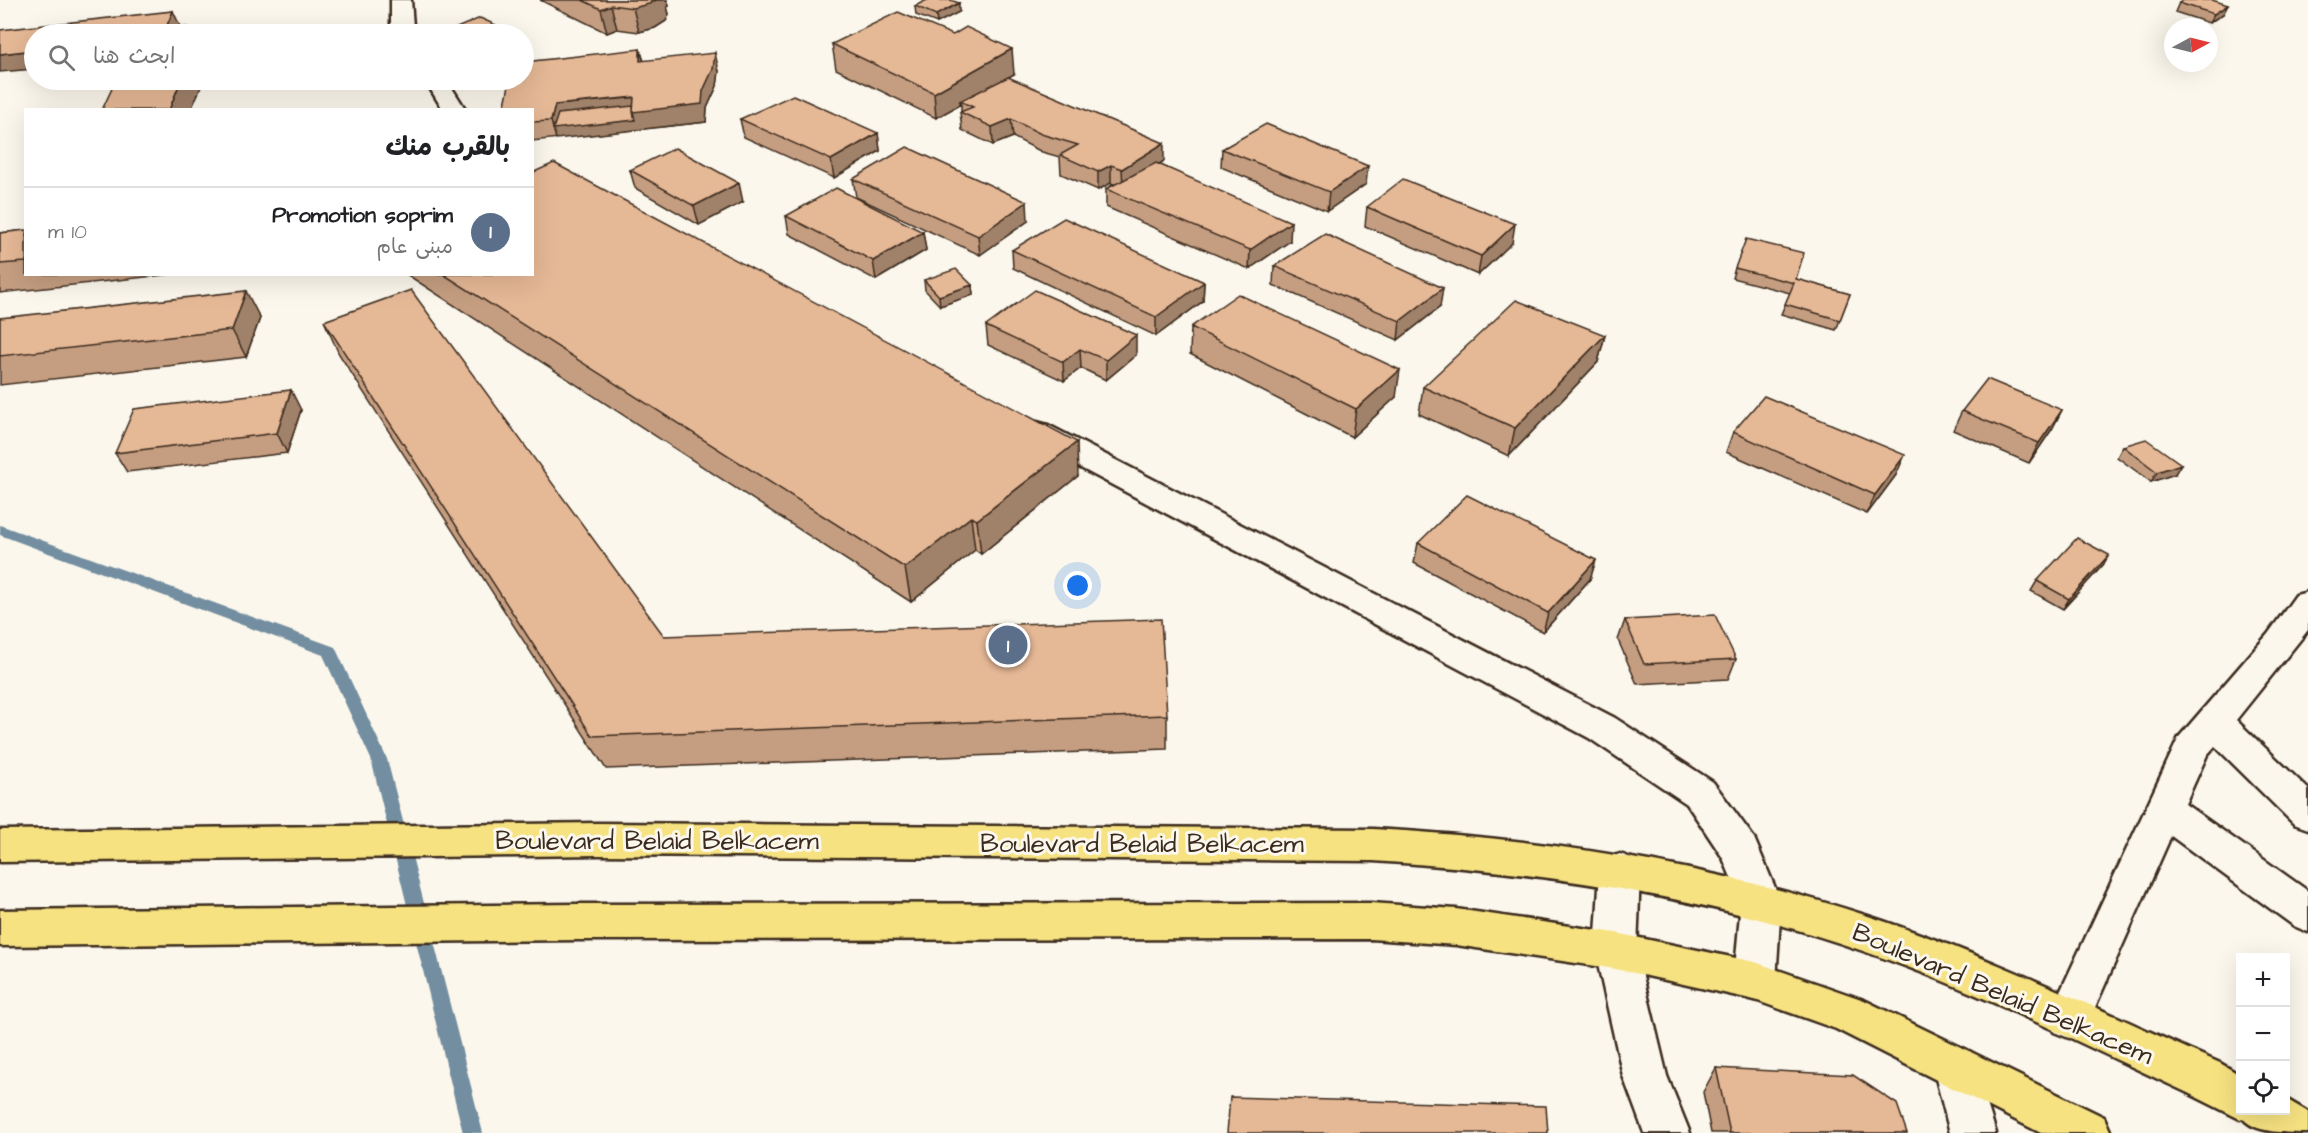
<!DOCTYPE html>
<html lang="ar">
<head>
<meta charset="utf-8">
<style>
	:root { --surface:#fff; --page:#f2f2f2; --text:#202124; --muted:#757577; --line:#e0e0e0; --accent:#b45309 }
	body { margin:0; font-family:"Architects Daughter","Playpen Sans Arabic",sans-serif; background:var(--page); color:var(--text); direction:rtl }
	.controls { position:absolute; right:18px; bottom:18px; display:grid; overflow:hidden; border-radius:0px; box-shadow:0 6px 24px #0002 }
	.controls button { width:54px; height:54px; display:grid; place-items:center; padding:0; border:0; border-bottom:2px solid var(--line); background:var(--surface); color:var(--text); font:30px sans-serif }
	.compass { position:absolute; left:2164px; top:18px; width:54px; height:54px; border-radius:50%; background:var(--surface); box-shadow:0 6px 24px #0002; rotate:83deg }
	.you { position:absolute; left:1078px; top:586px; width:21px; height:21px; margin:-15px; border:4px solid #fff; border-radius:50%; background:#1a73e8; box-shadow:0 0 0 9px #1a73e833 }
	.badge { display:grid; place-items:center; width:39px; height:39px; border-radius:50%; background:var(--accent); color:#fff; font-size:20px; font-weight:700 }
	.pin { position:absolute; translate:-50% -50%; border:3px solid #fff; box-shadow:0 2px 6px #0006 }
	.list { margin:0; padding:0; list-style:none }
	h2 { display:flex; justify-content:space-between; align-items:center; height:78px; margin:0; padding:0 24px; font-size:26px }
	h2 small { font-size:20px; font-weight:400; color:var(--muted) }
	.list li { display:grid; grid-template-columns:39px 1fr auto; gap:18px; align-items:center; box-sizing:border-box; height:90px; padding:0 24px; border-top:2px solid var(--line) }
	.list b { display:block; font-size:22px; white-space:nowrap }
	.list p { margin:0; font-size:20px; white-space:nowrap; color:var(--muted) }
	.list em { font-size:20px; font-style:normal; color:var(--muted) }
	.icon { flex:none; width:33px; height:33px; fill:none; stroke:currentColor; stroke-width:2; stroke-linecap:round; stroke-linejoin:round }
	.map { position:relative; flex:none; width:2308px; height:1133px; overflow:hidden; direction:ltr }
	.search { position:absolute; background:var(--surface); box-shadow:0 6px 24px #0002; left:24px; top:24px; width:510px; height:66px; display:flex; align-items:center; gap:15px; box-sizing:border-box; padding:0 21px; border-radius:33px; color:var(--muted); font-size:22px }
	.panel { position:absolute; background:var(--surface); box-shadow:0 6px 24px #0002; left:24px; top:108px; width:510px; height:168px; border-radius:0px; direction:rtl }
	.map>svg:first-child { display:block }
</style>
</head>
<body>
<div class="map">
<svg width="2308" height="1133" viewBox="0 0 2308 1133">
	<rect width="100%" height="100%" fill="#fbf7ec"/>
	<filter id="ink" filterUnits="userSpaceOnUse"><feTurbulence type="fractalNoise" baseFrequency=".0167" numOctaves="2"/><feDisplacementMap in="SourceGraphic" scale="12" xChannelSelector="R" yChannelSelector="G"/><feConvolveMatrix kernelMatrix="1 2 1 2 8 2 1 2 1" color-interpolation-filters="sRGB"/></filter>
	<g filter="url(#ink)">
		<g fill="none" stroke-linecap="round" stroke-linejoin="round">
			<!-- stream -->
			<path fill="#738ea0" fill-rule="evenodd" d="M0,525L335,647L387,759L483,1133H463L371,759L323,655L0,535Z"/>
			<defs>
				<path id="minor" d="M391,0H411L413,26L417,34H397L391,26Z
					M425,80H447L466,110H443Z
					M1037,422L1048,425L1615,718L1713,782L1754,838L1781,902L1776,981L1770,994L1755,1000L1740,994L1734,981L1741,902L1723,858L1687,804L1589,738L1026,439L1022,432L1026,425Z
					M2308,592V630L2236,720L2308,789V829L2294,824L2215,746L2207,755L2185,804L2308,891V932L2294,926L2171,836L2084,1032L2069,1038L2054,1032L2048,1018L2179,737L2268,634L2296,595Z
					M1620,854L1634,859L1640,871L1637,951L1667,1076L1690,1133H1644L1623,1076L1595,951L1600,871L1606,859Z
					M1955,1046L1971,1052L1996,1133H1950L1933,1067L1939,1052Z"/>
				<path id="major" d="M598,823L1373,829C1541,838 1708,864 1868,916C1988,955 2104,1012 2220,1063L2240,1075V1110H2286V1099L2308,1112V1133C2288,1133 2253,1133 2243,1118L2240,1119L2188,1093C2081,1044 1975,989 1863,951C1706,896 1539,871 1373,861L598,855L0,862V830Z
					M1371,903L1456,909L1616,933L1755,962L1864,1000L2104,1117L2111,1133H2041L1836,1029L1755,1000L1616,969L1456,945L1371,939L579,940L0,946V910L579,904Z"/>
			</defs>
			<!-- minor casing -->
			<use href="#minor" stroke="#3b2a1e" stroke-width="5"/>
			<!-- major casing -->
			<use href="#major" stroke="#3b2a1e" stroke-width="5"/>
			<!-- minor -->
			<use href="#minor" fill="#fbf7ec" fill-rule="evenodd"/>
			<!-- major -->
			<use href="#major" fill="#f6e281" fill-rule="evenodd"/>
		</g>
		<!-- wall -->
		<path fill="#c59e81" stroke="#3b2a1e" stroke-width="1.5" d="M540,0H667L669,6L667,7L669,14L666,21L655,28L639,32L617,29L607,33Z
			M2179,3L2228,5L2223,14L2209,23L2175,12Z
			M915,6L959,12L937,23L916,15Z
			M452,30L509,34H453Z
			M832,44L1014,74L1004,79L1164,161L1159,164L1290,241L1249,269L1106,207V189L1114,184L1111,183L1098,190L1061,174L1060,157L1042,152L1013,137L993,145L962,130L960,112H961V104L936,118L836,69Z
			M640,49L644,61L719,71L717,86L707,108L706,122L532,141V110Z
			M740,119L878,133L880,151L834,178L744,137Z
			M1222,149L1366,184L1327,211L1221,167Z
			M630,170L743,202L699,225L635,188Z
			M853,179L1028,221L980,255L856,197Z
			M1367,207L1512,243L1478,275L1365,226Z
			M786,216L923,232L926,250L876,280L789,234Z
			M26,230V274H173L0,293V233Z
			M1012,250L1204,282L1203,301L1156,336L1013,268Z
			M1274,266L1440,307L1398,340L1273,285Z
			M1735,268L1796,279L1850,294L1836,330L1781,314L1790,293L1732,278Z
			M406,274H532L1078,476L981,554L975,550L911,602Z
			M924,280L972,285L973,295L940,306L925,290Z
			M0,318H260L246,357L0,385Z
			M324,321L664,636L1167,715V749L606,769L339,354Z
			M986,326L1136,355L1106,380L1081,368L1064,381L988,345Z
			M1191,327L1396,397L1352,437L1190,354Z
			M1605,335L1598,362L1509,456L1419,414L1423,387Z
			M301,410L287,453L127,472L115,453Z
			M2062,410L2052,429L2029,463L1953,430L1962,411Z
			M1733,432L1896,475L1867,514L1726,452Z
			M2123,446L2175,474L2151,482L2117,457Z
			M1418,543L1596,560L1590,579L1543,632L1414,563Z
			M2103,565L2063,609L2031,591L2037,581Z
			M1625,620L1736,659L1728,679L1637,684L1618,640Z
			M1716,1068L1907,1133H1711L1703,1092Z"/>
		<!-- shaded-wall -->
		<path fill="#a08169" stroke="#3b2a1e" stroke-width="1.5" d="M656,0H667L669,6L667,7L669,14L666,21L655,28L639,32L633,8Z
			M959,3V12L937,23L936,15Z
			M611,5L617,29L607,33L601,9Z
			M2228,5L2223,14L2209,23L2214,14Z
			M173,11L181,28L163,34Z
			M507,30L509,34H498Z
			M640,49L645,66L640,61Z
			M1012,49L1014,74L964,102L960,101L961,104L936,118L934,93Z
			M34,50V69L0,72V54Z
			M715,53L719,71L717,86L707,108L706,122L556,139L551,121L555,105L703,91Z
			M181,80H204L191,110H169Z
			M1011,119L1013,137L993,145L992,127Z
			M878,133L880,151L834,178L831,160Z
			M1164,143V161L1123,187L1122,169Z
			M1111,165V183L1098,190V172Z
			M1368,166L1366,184L1327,211L1329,192Z
			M739,183L743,202L699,225L694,206Z
			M1027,202L1028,221L980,255L978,236Z
			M1291,222L1290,241L1249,269L1250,250Z
			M1515,224L1512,243L1478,275L1481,256Z
			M923,232L926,250L876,280L873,261Z
			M1204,282L1203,301L1156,336V317Z
			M972,285L973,295L940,306L939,296Z
			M1443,288L1440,307L1398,340L1400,321Z
			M246,291L260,318L246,357L232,330Z
			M1136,335V355L1106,380V360Z
			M1605,335L1598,362L1509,456L1515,428Z
			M1080,349L1081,368L1064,381L1063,362Z
			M1400,370L1396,397L1352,437L1356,409Z
			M291,390L301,410L287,453L277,433Z
			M2062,410L2052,429L2029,463L2039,443Z
			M1077,442L1078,476L981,554L977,520Z
			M1905,455L1896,475L1867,514L1875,495Z
			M2181,464L2175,474L2151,482L2157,472Z
			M971,517L975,550L911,602L905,568Z
			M2109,555L2103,565L2063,609L2069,599Z
			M1596,560L1590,579L1543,632L1548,613Z"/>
		<!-- building -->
		<path fill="#e5b896" stroke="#3b2a1e" stroke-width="1.5" d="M582,0H656L649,4L633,8L611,5L601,9Z
			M927,0H950L959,3L936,15L915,6Z
			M2184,0H2212L2228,5L2214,14L2179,3Z
			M173,11L165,30L138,33L137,34H34V50L0,54V30Z
			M898,12L953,35L966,27L1012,49L934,93L832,44Z
			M480,18L507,30L498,34H461L452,30Z
			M187,27L186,34L202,33L201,34H137L138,33Z
			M640,49V61L715,53L713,69L703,91L702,104L633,112L634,97L555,105L551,121L532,122V110H504L510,80H524V62Z
			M1008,77L1164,143L1122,169L1111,165L1098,172L1060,155L1078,145L1041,134L1011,119L992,127L960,112L973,107L960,101Z
			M116,80H181L169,110H102Z
			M793,95L878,133L831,160L740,119Z
			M633,106V112L635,120L553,129L558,114Z
			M1266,124L1368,166L1329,192L1222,149Z
			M907,147L1027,202L978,236L853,179Z
			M675,148L739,183L694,206L630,170Z
			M554,163L1077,442L977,520L971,517L905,568L443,274H532V173Z
			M1156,163L1291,222L1250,250L1106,189Z
			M1403,179L1515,224L1481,256L1367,207Z
			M836,188L923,232L873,261L786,216Z
			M1064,218L1204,282L1156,317L1012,250Z
			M26,230V262L0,264V233Z
			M1325,234L1443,288L1400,321L1274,266Z
			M1746,239L1804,253L1796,279L1850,294L1840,320L1785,304L1794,283L1735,268Z
			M956,269L972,285L939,296L924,280Z
			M411,290L664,636L1161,619L1167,715L592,736L324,321Z
			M1035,290L1136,335L1106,360L1080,349L1063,362L986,326Z
			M246,291L232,330L0,356V318Z
			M1238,294L1400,370L1356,409L1191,327Z
			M1516,300L1605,335L1515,428L1423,387Z
			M1987,379L2062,410L2039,443L1962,411Z
			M291,390L277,433L115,453L134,409Z
			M1764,396L1905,455L1875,495L1733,432Z
			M2146,439L2181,464L2157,472L2123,446Z
			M1467,495L1596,560L1548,613L1418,543Z
			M2077,538L2109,555L2069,599L2037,581Z
			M1715,615L1736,659L1644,664L1625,620Z
			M1716,1068L1853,1075L1897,1104L1907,1133H1730Z
			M1230,1097L1546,1106L1548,1133H1227Z"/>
	</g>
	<g text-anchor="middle" stroke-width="6" stroke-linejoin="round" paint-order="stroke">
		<!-- near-street labels -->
		<g font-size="26" fill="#3b2a1e" stroke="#fbf7ec">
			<text x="657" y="849">Boulevard Belaid Belkacem</text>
			<text x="1142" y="852">Boulevard Belaid Belkacem</text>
			<text transform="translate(2003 993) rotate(23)" y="9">Boulevard Belaid Belkacem</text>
		</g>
	</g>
</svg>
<div class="controls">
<button>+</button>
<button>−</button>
<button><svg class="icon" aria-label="locate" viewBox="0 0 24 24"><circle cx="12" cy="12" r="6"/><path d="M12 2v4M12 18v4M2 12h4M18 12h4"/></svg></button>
</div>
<svg class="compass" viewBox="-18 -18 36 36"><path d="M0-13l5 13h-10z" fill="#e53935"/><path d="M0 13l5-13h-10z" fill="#757577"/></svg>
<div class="you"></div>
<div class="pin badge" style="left:1008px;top:645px;background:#5c6f8a">1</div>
<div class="search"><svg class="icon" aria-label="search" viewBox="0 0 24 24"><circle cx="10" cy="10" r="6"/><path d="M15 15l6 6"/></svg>ابحث هنا</div>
<section class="panel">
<h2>بالقرب منك<small></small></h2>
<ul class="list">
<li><span class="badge" style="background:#5c6f8a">1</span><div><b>Promotion soprim</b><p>مبنى عام</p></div><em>10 m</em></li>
</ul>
</section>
</div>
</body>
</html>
